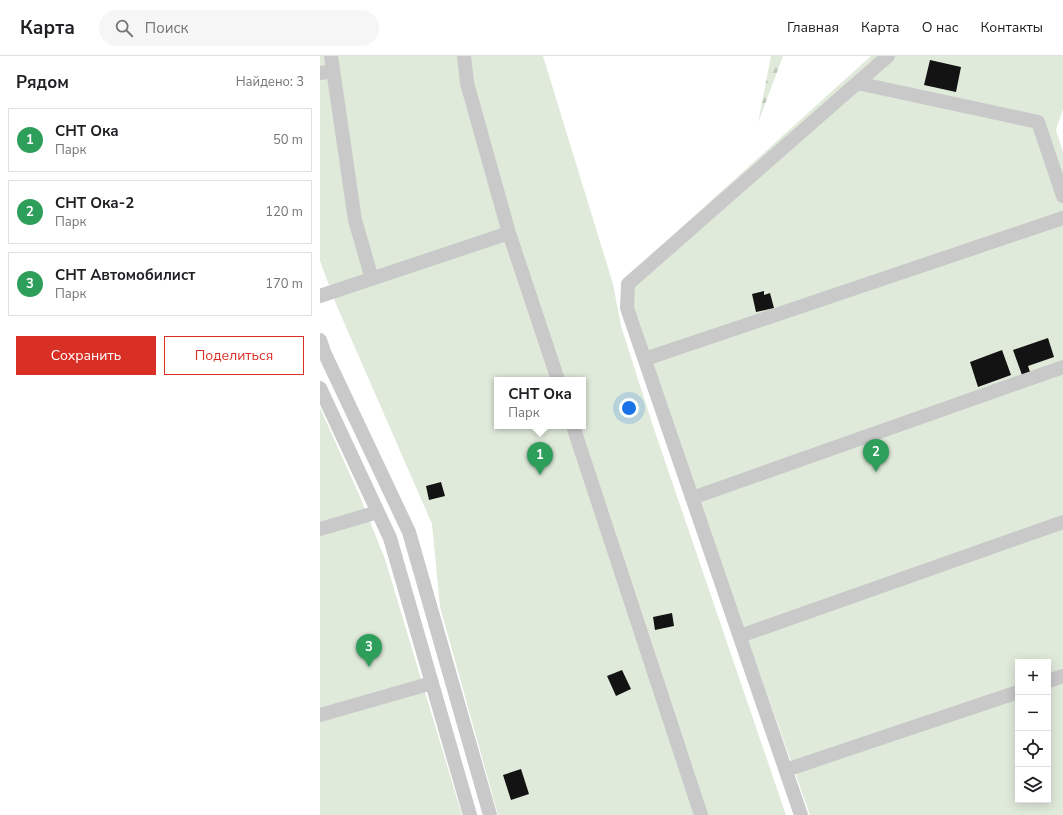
<!DOCTYPE html>
<html lang="ru">
<head>
<meta charset="utf-8">
<style>
	:root { --surface:#fff; --page:#f6f6f6; --text:#202124; --muted:#757577; --line:#e0e0e0; --accent:#d93025 }
	body { margin:0; font-family:"Nunito Sans",sans-serif; background:var(--page); color:var(--text) }
	.controls { position:absolute; right:12px; bottom:12px; display:grid; overflow:hidden; border-radius:0px; box-shadow:0 2px 10px #0003 }
	.controls button { width:36px; height:36px; display:grid; place-items:center; padding:0; border:0; border-bottom:1px solid var(--line); background:var(--surface); color:var(--text); font:20px sans-serif }
	.you { position:absolute; left:309px; top:352px; width:14px; height:14px; margin:-10px; border:3px solid #fff; border-radius:50%; background:#1a73e8; box-shadow:0 0 0 6px #1a73e833 }
	.badge { display:grid; place-items:center; width:26px; height:26px; border-radius:50%; background:var(--accent); color:#fff; font-size:13px; font-weight:700 }
	.pin { position:absolute; translate:-50% -33px; filter:drop-shadow(0 1px 2px #0008) }
	.pin::after { content:''; position:absolute; top:21px; width:14px; height:12px; background:inherit; clip-path:polygon(0 0,100% 0,50% 100%) }
	.popup { position:absolute; left:174px; top:321px; width:92px; height:52px; box-sizing:border-box; display:grid; place-content:center; border-radius:0px; background:var(--surface); filter:drop-shadow(0 1px 3px #0005); font-size:13px; white-space:nowrap; color:var(--muted) }
	.popup b { font-size:15px; color:var(--text) }
	.popup::after { content:''; position:absolute; left:50%; top:100%; margin-left:-8px; border:8px solid transparent; border-top-color:var(--surface) }
	.list { margin:0; padding:0; list-style:none }
	h2 { display:flex; justify-content:space-between; align-items:center; height:52px; margin:0; padding:0 16px; font-size:17px }
	h2 small { font-size:13px; font-weight:400; color:var(--muted) }
	.list li { display:grid; grid-template-columns:26px 1fr auto; gap:12px; align-items:center; box-sizing:border-box; height:64px; margin:0 8px 8px; padding:0 8px; border:1px solid var(--line); border-radius:0px }
	.list b { display:block; font-size:15px; white-space:nowrap }
	.list p { margin:0; font-size:13px; white-space:nowrap; color:var(--muted) }
	.list em { font-size:13px; font-style:normal; color:var(--muted) }
	.actions { display:flex; gap:8px; padding:12px 16px }
	.actions a { flex:1; padding:9px 0; border:1px solid var(--accent); border-radius:0px; text-align:center; font-size:14px; color:var(--accent) }
	.actions .main { background:var(--accent); color:#fff }
	.icon { flex:none; width:22px; height:22px; fill:none; stroke:currentColor; stroke-width:2; stroke-linecap:round; stroke-linejoin:round }
	.map { position:relative; flex:none; width:743px; height:759px; overflow:hidden }
	header { display:flex; align-items:center; gap:24px; box-sizing:border-box; height:56px; padding:0 20px; background:var(--surface); border-bottom:1px solid var(--line) }
	header strong { font-size:19px }
	nav { display:flex; gap:22px; margin-inline-start:auto; font-size:14px }
	.search { width:280px; height:36px; background:var(--page); display:flex; align-items:center; gap:10px; box-sizing:border-box; padding:0 14px; border-radius:22px; color:var(--muted); font-size:15px }
	main { display:flex }
	aside { flex:1; background:var(--surface) }
	.map>svg:first-child { display:block }
</style>
</head>
<body>
<header>
<strong>Карта</strong>
<div class="search"><svg class="icon" aria-label="search" viewBox="0 0 24 24"><circle cx="10" cy="10" r="6"/><path d="M15 15l6 6"/></svg>Поиск</div>
<nav><a>Главная</a><a>Карта</a><a>О нас</a><a>Контакты</a></nav>
</header>
<main>
<aside>
<h2>Рядом<small>Найдено: 3</small></h2>
<ul class="list">
<li><span class="badge" style="background:#2e9e5b">1</span><div><b>СНТ Ока</b><p>Парк</p></div><em>50 m</em></li>
<li><span class="badge" style="background:#2e9e5b">2</span><div><b>СНТ Ока-2</b><p>Парк</p></div><em>120 m</em></li>
<li><span class="badge" style="background:#2e9e5b">3</span><div><b>СНТ Автомобилист</b><p>Парк</p></div><em>170 m</em></li>
</ul>
<div class="actions"><a class="main">Сохранить</a><a>Поделиться</a></div>
</aside>
<div class="map">
<svg width="743" height="759" viewBox="0 0 743 759">
	<defs>
		<pattern id="forest-firs" width="22" height="20" patternUnits="userSpaceOnUse"><rect width="22" height="20" fill="#e0eada"/><path d="M5 1l3.5 6h-7zM16 11l3.5 6h-7z" fill="#c0c9bb"/></pattern>
	</defs>
	<rect width="100%" height="100%" fill="#fff"/>
	<!-- green -->
	<path fill="#e0eada" fill-rule="evenodd" d="M0,0H223L293,228L301,270L333,370L466,759H178L120,551L112,468L16,248L0,205ZM177,324H263V370H177Z
		M551,0H743V53L736,74L743,96V759H490L301,226ZM698,606H728V744H698Z
		M0,352L38,436L65,503L142,759H0Z"/>
	<!-- forest -->
	<path fill="url(#forest-firs)" d="M451,0H463L438,67Z"/>
	<!-- building -->
	<path fill="#131313" d="M610,4L641,11L636,36L604,29Z
		M444,235V239L450,237L454,252L436,256L432,238Z
		M728,282L734,301L708,310L710,316L702,319L693,294Z
		M682,294L691,319L658,331L650,306Z
		M121,426L125,440L109,444L106,430Z
		M352,557L354,570L335,574L333,561Z
		M302,614L311,633L296,640L287,620Z
		M201,713L209,738L191,744L183,719Z"/>
	<g fill="none" stroke-linecap="round" stroke-linejoin="round">
		<!-- minor -->
		<path stroke="#c9c9c9" stroke-width="14" d="M11,0L35,164L52,223
			M144,0L147,27L189,177L238,324
			M0,17L13,15
			M537,27L718,66L743,140
			M0,240L189,177
			M0,284L4,296L89,476L170,759
			M325,303L743,162
			M0,332L70,482L150,759
			M253,370L381,759
			M372,442L743,311
			M0,473L58,456
			M420,580L743,466
			M728,625L743,620
			M0,659L112,627
			M466,714L698,636
			M481,759L307,252L308,228L568,0"/>
	</g>
</svg>
<div class="controls">
<button>+</button>
<button>−</button>
<button><svg class="icon" aria-label="locate" viewBox="0 0 24 24"><circle cx="12" cy="12" r="6"/><path d="M12 2v4M12 18v4M2 12h4M18 12h4"/></svg></button>
<button><svg class="icon" aria-label="layers" viewBox="0 0 24 24"><path d="M12 4l9 5-9 5-9-5zM3 14l9 5 9-5"/></svg></button>
</div>
<div class="you"></div>
<div class="pin badge" style="left:220px;top:419px;background:#2e9e5b">1</div>
<div class="popup"><b>СНТ Ока</b>Парк</div>
<div class="pin badge" style="left:556px;top:416px;background:#2e9e5b">2</div>
<div class="pin badge" style="left:49px;top:611px;background:#2e9e5b">3</div>
</div>
</main>
</body>
</html>
